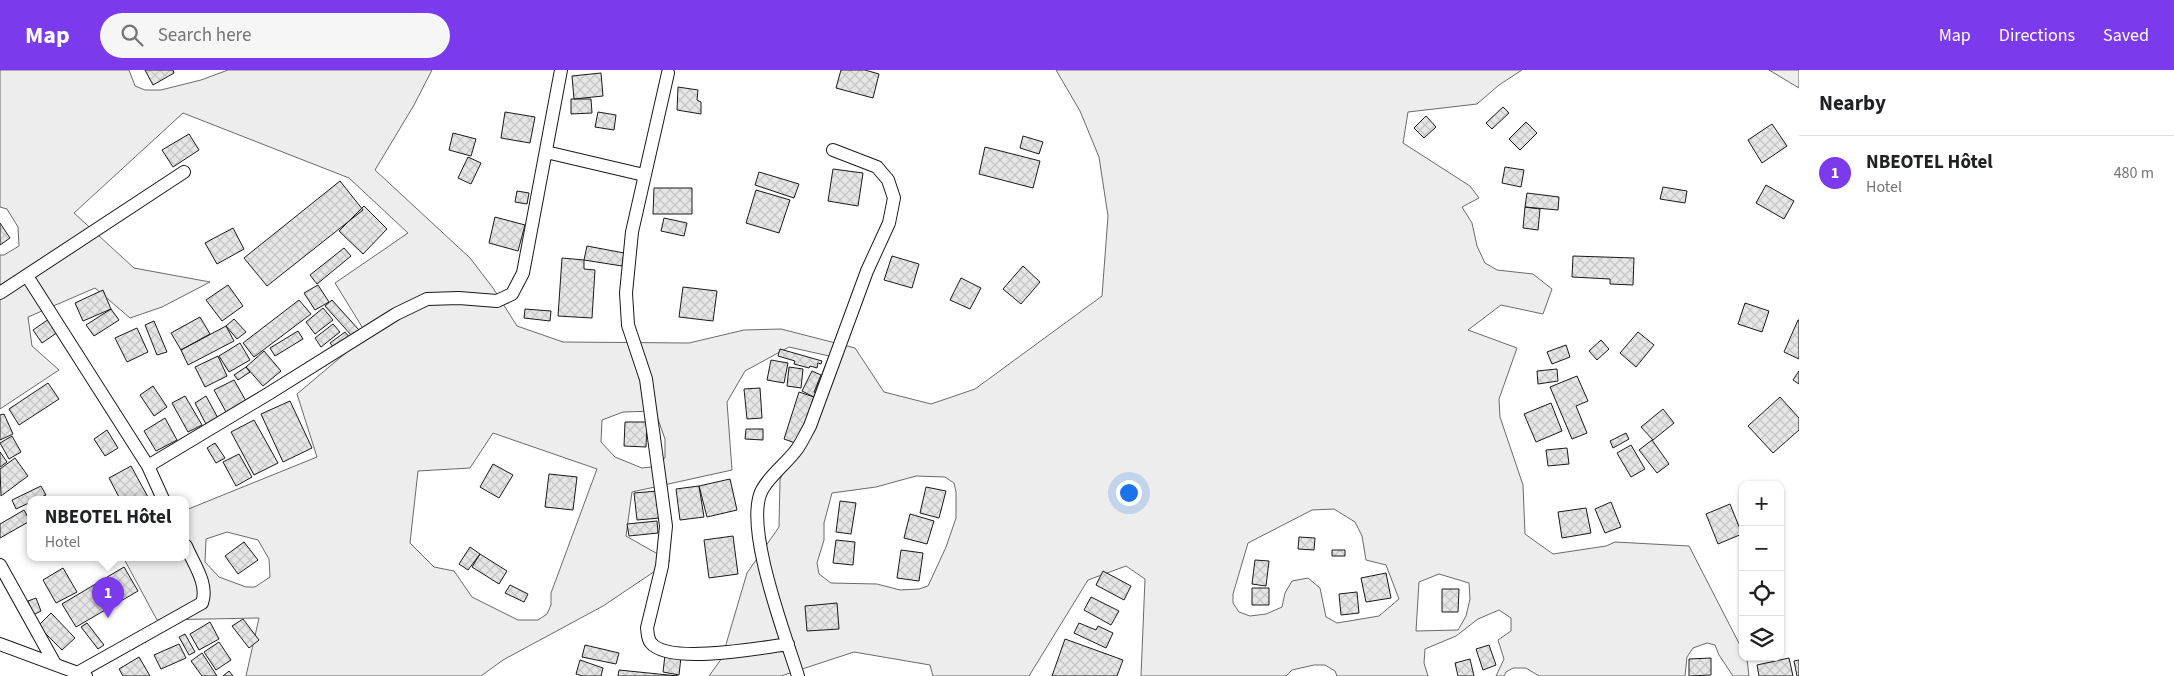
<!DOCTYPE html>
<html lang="en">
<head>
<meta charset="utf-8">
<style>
	:root { --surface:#fff; --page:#f6f6f6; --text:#202124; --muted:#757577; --line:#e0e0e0; --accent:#7c3aed }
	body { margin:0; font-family:"Source Sans 3",sans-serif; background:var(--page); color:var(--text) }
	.controls { position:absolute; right:15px; bottom:15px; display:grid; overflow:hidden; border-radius:10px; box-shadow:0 1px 4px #0004 }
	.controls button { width:45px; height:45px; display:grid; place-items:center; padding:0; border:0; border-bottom:1px solid var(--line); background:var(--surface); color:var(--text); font:25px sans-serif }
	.you { position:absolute; left:1128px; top:422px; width:18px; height:18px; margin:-12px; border:4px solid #fff; border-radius:50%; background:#1a73e8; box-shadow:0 0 0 8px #1a73e833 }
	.badge { display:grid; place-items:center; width:32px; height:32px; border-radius:50%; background:var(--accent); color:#fff; font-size:16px; font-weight:700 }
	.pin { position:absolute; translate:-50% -41px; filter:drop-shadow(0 1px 2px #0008) }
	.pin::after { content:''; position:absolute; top:26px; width:18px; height:15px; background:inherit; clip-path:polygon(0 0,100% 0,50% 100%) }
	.popup { position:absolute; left:27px; top:426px; width:162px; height:65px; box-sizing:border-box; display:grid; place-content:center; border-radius:10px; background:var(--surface); filter:drop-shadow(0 1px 4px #0005); font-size:16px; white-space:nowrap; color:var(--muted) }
	.popup b { font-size:19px; color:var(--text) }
	.popup::after { content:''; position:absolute; left:50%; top:100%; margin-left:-10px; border:10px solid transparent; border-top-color:var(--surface) }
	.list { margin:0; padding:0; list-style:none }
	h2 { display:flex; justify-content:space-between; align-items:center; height:65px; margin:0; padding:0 20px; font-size:21px }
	h2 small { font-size:16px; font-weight:400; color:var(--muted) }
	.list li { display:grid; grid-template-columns:32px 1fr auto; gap:15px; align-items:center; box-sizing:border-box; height:75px; padding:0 20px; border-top:1px solid var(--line) }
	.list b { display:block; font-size:19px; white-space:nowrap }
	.list p { margin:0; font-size:16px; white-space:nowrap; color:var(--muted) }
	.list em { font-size:16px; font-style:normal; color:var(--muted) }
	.icon { flex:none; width:28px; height:28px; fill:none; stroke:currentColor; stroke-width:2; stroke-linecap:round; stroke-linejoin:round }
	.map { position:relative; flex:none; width:1799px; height:606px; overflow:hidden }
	header { display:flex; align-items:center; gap:30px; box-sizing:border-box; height:70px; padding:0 25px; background:var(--accent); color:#fff }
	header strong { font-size:24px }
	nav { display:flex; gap:28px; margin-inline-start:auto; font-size:18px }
	.search { width:350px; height:45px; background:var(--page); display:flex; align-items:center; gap:12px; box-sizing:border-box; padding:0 18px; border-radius:28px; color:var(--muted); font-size:19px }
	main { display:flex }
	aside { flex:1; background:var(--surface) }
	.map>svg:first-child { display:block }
</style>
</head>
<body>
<header>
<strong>Map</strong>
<div class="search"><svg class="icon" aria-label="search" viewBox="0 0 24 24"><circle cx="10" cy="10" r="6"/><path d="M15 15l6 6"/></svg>Search here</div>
<nav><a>Map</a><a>Directions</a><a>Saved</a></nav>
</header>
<main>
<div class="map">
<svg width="1799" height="606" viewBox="0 0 1799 606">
	<defs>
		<pattern id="building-cross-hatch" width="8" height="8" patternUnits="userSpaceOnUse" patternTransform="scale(1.25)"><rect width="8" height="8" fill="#e6e6e6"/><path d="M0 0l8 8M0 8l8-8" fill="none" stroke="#c5c5c5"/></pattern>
	</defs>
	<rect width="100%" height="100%" fill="#fff"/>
	<!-- built -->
	<path fill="#ededed" stroke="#6a6a6a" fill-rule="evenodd" d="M0,0H129L135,16L145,20H161L201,10L228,0H432L414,35L375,100L470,188L493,218L517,256L563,272L689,273L744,260L781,259L855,278L884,322L931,334L975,319L1102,226L1108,146L1099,87L1080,41L1056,0H1522L1499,15L1477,34L1408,42L1403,73L1470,116L1479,128L1462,137L1472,153L1477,176L1485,193L1497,200L1533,204L1552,219L1543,244L1501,235L1468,260L1517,278L1499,329L1500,347L1523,415L1525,464L1553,484L1606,476L1615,472L1689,476L1743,581V587L1747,589L1749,606H1733L1719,585L1715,575L1707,573L1693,578L1687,587L1685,606H1539L1526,598H1513L1506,602L1504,606H1496L1504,589L1498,570L1511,561V548L1499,540L1478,549L1456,566L1425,579L1424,593L1428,606H1337L1335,601L1325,595H1314L1292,600L1286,606H1141L1145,509L1126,496L1088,510L1029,606H933L930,595L854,582L781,606H709L722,588L747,503L779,457L780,410L829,286L789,277L745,301L727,332L732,400L632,422L626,466L670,491L603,536L503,590L481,606H246L259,548L157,550L123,487H186V440L317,387L297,324L367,265L335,213L408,163L349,108L183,43L74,143L134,198L210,212L162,237L130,248L95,218L28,247L32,276L59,300L0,339V185H4L19,176L18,157L7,139L0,137ZM655,341L665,369V388L651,397L642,398L615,387L601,372L602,350L623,342ZM493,363L597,399L551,523V535L547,544L538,550H518L472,527L454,501L434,497L410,473L418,401L470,398ZM916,406L945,407L954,413L956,422V448L946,477L928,516L919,519L900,520L877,514L831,513L819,504L817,493L824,470V453L832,423L876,417ZM1334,439L1355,452L1362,466L1366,490L1386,495L1399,529L1379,546L1337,553L1326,547L1320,518L1308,508L1292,511L1285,523L1282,537L1266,544L1250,546L1239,542L1233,533V524L1248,473L1312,440ZM227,462L258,470L269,489L270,507L255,517H246L219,507L205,492L206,469ZM1439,504L1469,513L1470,529L1466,546L1458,560L1416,561L1419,512Z
		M1769,0H1799V18Z"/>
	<!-- building -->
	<path fill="url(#building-cross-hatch)" stroke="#1a1a1a" d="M145,0H173L174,3L153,15Z
		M841,0H865L879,4L873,28L836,18Z
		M601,3L603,26L574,29L572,6Z
		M678,17L698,20L697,30L701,32V44L677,40Z
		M571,29H591L592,43L571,44Z
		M1503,37L1509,43L1492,59L1486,53Z
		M505,42L535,47L530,73L501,68Z
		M598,42L616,45L614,60L595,57Z
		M1426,46L1436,57L1424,68L1414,58Z
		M1526,52L1537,63L1520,80L1509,69Z
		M1772,54L1787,76L1762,93L1748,70Z
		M453,63L476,69L471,86L449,80Z
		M189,64L199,80L173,97L162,80Z
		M1023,66L1043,72L1039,84L1020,78Z
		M985,77L1040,91L1033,118L979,104Z
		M468,87L481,93L471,114L458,108Z
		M1505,97L1524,100L1521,117L1502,113Z
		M833,99L863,103L858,136L828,131Z
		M759,102L799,114L794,128L755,115Z
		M340,111L363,140L267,216L244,188Z
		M1766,115L1794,131L1784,149L1756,133Z
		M1663,117L1687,121L1685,133L1660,129Z
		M654,118H692V144H653Z
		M756,120L790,130L779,163L746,153Z
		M517,121L529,123L527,134L515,132Z
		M1527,123L1559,127L1558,140L1525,137Z
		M364,136L387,159L363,184L339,161Z
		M1525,137L1540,139L1538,160L1523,158Z
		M495,147L525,155L518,181L489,173Z
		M664,148L687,153L684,166L661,161Z
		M0,153L10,168L0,175Z
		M233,158L244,179L217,194L205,173Z
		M587,176L624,183L622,196L584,190Z
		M344,178L351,186L317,214L310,205Z
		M892,186L919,194L912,218L884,210Z
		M1573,186L1634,188L1633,215L1610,214V209L1572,207Z
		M562,188L584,190V199L595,200L592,248L558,246Z
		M1023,196L1040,212L1021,234L1003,219Z
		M961,208L981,218L970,239L950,230Z
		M228,215L243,236L222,251L206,230Z
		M318,215L329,232L315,240L304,223Z
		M683,217L717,221L713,251L679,247Z
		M103,220L111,239L83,251L75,233Z
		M299,230L311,244L254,287L243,273Z
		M332,230L359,260L352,266L325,236Z
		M1745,233L1769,241L1762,262L1738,254Z
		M323,238L333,250L315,264L306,252Z
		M111,239L119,250L94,266L86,255Z
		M525,239L551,241L550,251L524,248Z
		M200,247L210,264L181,280L171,263Z
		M49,249L58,262L42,273L33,260Z
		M234,249L246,262L237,269L226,256Z
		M1798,250H1799V289L1784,282Z
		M154,251L167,282L157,285L145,255Z
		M333,254L340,262L321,277L315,268Z
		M226,256L234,271L188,295L181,280Z
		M137,258L148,282L127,292L115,268Z
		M298,261L303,269L275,286L270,278Z
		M345,262L350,268L335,279L330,273Z
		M1638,262L1654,275L1636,297L1620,283Z
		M1601,270L1609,279L1597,290L1589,281Z
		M240,273L250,290L229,302L219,286Z
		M1566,275L1570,287L1552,294L1547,282Z
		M780,279L822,291L821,294L818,293L817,298L810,296L809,298L794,294L795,291L778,286Z
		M264,281L281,301L263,316L246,297Z
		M218,286L227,306L205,317L195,297Z
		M771,290L788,293L784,313L767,310Z
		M246,297L250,302L238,310L234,305Z
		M789,297L803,299L801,318L787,316Z
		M1557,299L1558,311L1538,314L1537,301Z
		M812,301L821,305L814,322L816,323L814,327L802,321Z
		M1799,301V314L1793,310Z
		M1577,306L1588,331L1576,336L1587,363L1572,369L1550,317Z
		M234,310L246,331L226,342L214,320Z
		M48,313L59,329L19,355L9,339Z
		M153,316L167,337L154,346L140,325Z
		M760,318L762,348L747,349L744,319Z
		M799,322L814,327L798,374L784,369Z
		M185,326L202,355L188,362L172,333Z
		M206,326L219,350L207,356L195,333Z
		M1780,327L1799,348V360L1773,383L1748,356Z
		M290,331L312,378L283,392L261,344Z
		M1551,333L1562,361L1536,372L1524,344Z
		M1663,339L1674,353L1653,370L1641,357Z
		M4,344L13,364L0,370V345Z
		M165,348L177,370L156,381L144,361Z
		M254,350L278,393L254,405L231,362Z
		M625,352H647L646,377L624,376Z
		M746,359H763V370L745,369Z
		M107,360L118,378L105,386L94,369Z
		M1626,363L1629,369L1613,378L1610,371Z
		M12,366L21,382L9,389L0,373Z
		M1652,370L1669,394L1657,403L1639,380Z
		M215,373L225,388L216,393L207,378Z
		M1631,375L1645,399L1631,407L1617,383Z
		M1567,378L1569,394L1548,396L1546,380Z
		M0,382L7,392L0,397Z
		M239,384L252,407L236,416L223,392Z
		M15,388L28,406L1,426L0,399Z
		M493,394L513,405L499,428L480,417Z
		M131,396L149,429H120L109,408Z
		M549,404L577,407L573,440L545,437Z
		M730,409L737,440L707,447L699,416Z
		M41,416L46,425L37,429H31V432L16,439L12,430Z
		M699,416L704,447L680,450L676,419Z
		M926,417L946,421L939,448L920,443Z
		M658,421L660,448L637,450L634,423Z
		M840,431L856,433L851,464L836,462Z
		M1611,432L1621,457L1605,463L1595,439Z
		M1730,434L1742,464L1718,474L1706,444Z
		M1586,438L1591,463L1562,468L1558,442Z
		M24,440L30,451L0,468V454Z
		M910,444L934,451L927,474L904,468Z
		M657,451L658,463L629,466L627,454Z
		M733,466L738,504L709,508L704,470Z
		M1299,467L1315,468L1314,480L1298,479Z
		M836,470L855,472L853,495L833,493Z
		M244,472L258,490L238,504L225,486Z
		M470,477L480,484L468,500L459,494Z
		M901,480L923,483L919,511L897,508Z
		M1332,480H1345V486H1332Z
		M480,484L507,501L499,514L472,497Z
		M1255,490L1269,491L1266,516L1252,514Z
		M124,497L138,521L76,557L62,534Z
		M63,498L77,522L56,533L43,510Z
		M1103,501L1131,516L1124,530L1096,515Z
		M1386,503L1391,528L1366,532L1361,508Z
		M510,515L528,524L524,532L505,523Z
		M1252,518H1269V535H1252Z
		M1442,519H1459L1458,542H1442Z
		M1357,522L1359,543L1341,545L1339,524Z
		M1091,527L1119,541L1111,555L1084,540Z
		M36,528L41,541L33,545L28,531Z
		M837,533L839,559L807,561L805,536Z
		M51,543L75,568L62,580L38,556Z
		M243,549L259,570L249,578L232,556Z
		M210,552L219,569L199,580L190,564Z
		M87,553L104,575L98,579L81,557Z
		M1079,553L1096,560L1098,556L1113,563L1106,578L1074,563Z
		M185,564L195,582L189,585L179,567Z
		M1065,569L1123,590L1117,606H1052Z
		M219,572L231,590L216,600L204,582Z
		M179,574L186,588L161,599L154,585Z
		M585,575L619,583L616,594L582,587Z
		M1489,575L1496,595L1483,600L1476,579Z
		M202,583L217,606H202L191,591Z
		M665,585L681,587L679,605L663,602Z
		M139,587L150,606H123L119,599Z
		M1711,588V605L1689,606V589Z
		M1789,588L1793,606H1759L1757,595Z
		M1470,589L1474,606H1458L1455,593Z
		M580,590L603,598L601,606H583L576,604Z
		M1799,590V606H1797L1794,591Z
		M619,600L678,606H618Z
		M229,601L233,606H223Z"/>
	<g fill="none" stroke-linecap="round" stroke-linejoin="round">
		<defs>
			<path id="street" d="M668,3L632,162L626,223L628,255L646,309L666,456L662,496L647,558C648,563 647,568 651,573C669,595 761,578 788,574
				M546,82L644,105
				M27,206L148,396L268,324L396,244L427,229L459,228L497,231L512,224L523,203L561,0
				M0,223L184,102
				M148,396L163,429
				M0,495L55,594
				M0,574L86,606
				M79,602L202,533C209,514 193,493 186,476
				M798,606C786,567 743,456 762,420C770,405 787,393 797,379C802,372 806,363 810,356L867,201L889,153L894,128L888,110L877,97L833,80"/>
		</defs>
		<!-- street casing -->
		<use href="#street" stroke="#1a1a1a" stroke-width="14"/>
		<!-- street -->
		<use href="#street" stroke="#fff" stroke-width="12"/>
	</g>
</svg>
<div class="controls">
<button>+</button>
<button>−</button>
<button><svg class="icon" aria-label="locate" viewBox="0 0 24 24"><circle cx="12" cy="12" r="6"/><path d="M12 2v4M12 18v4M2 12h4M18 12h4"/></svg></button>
<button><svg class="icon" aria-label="layers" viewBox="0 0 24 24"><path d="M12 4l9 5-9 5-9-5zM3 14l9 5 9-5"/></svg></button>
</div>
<div class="you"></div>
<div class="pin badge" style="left:108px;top:548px">1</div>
<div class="popup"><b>NBEOTEL Hôtel</b>Hotel</div>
</div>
<aside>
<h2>Nearby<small></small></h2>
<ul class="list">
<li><span class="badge">1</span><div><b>NBEOTEL Hôtel</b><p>Hotel</p></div><em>480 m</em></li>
</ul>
</aside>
</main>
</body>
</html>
